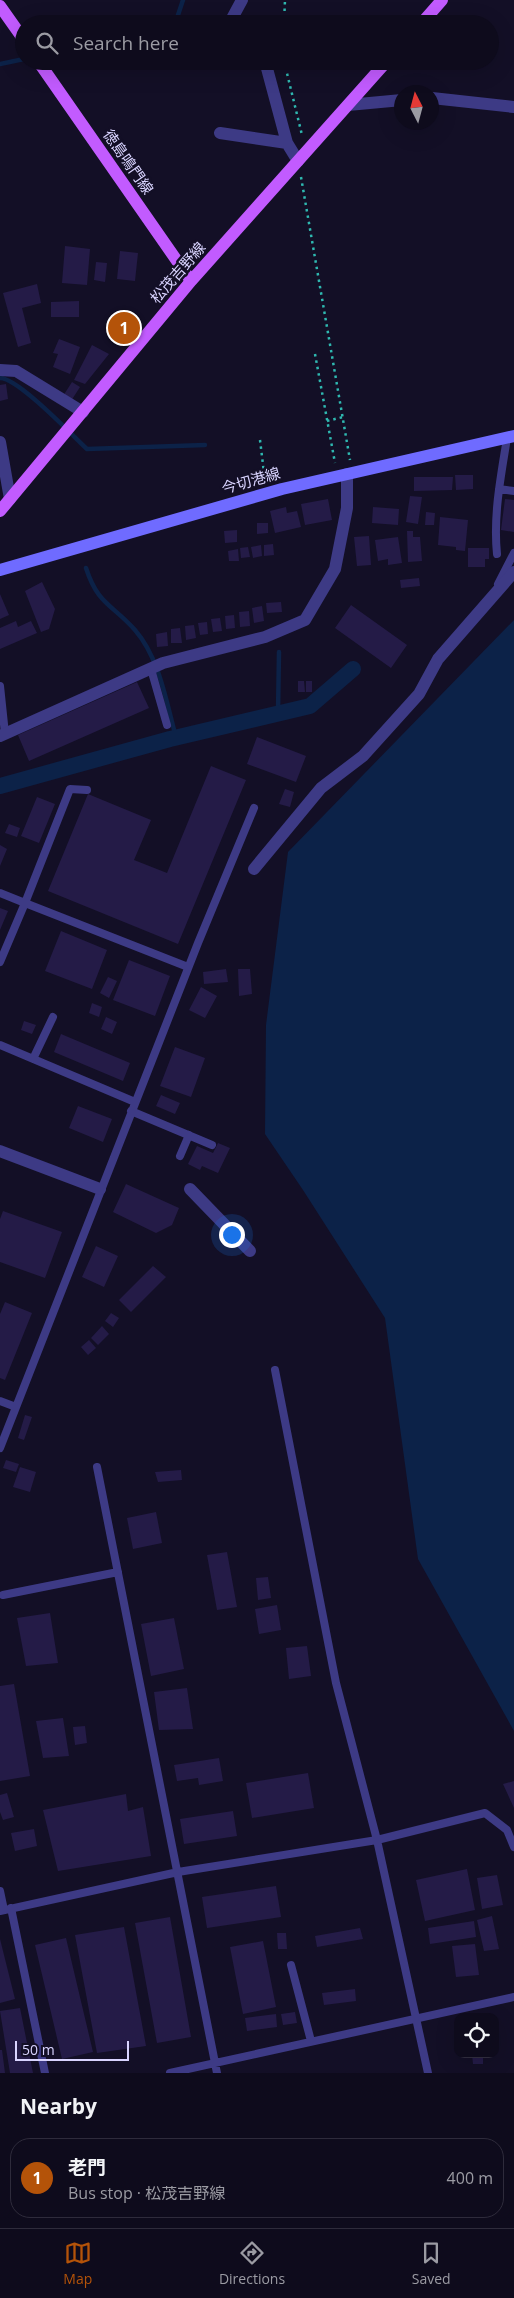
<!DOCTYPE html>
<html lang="en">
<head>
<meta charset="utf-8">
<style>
	:root { --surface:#0e0b1c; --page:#171425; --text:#f1f3f6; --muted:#9b9ba3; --line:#2e2b3b; --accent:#b45309 }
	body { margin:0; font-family:"Open Sans","Noto Sans JP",sans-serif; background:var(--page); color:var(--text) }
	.controls { position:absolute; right:15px; bottom:15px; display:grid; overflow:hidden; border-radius:10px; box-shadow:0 5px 20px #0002 }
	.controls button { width:45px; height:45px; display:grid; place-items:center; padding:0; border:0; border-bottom:1px solid var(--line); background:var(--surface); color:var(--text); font:25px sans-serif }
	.compass { position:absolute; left:394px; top:85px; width:45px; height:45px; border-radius:50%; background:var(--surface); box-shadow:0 5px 20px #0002; rotate:354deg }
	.scale { position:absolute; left:15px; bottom:12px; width:114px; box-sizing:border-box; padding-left:5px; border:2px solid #d9d4ff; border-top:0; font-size:14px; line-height:18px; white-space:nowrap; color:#d9d4ff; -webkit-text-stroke:4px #130f26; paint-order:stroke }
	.you { position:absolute; left:231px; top:1234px; width:18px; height:18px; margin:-12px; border:4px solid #fff; border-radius:50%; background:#1a73e8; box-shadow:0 0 0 8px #1a73e833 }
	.badge { display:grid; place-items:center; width:32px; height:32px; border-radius:50%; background:var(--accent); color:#fff; font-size:16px; font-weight:700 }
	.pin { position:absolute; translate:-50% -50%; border:2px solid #fff; box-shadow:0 1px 5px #0006 }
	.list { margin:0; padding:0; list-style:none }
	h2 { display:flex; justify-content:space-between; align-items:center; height:65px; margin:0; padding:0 20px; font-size:21px }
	h2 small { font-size:16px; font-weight:400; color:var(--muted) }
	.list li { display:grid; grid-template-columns:32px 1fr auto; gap:15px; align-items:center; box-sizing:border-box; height:80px; margin:0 10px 10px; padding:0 10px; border:1px solid var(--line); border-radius:20px }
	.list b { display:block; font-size:19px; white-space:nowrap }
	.list p { margin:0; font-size:16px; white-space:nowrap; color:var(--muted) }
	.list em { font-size:16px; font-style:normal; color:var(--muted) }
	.icon { flex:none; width:28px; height:28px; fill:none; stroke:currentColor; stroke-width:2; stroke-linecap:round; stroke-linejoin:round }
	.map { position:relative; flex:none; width:514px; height:2073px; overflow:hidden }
	.search { position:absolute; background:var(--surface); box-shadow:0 5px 20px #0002; left:15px; right:15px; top:15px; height:55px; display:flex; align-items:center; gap:12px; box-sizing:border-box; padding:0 18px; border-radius:28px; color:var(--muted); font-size:19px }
	.sheet { height:155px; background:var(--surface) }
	nav { display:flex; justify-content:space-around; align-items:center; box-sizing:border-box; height:70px; border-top:1px solid var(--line); background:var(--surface); font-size:14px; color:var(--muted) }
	nav a { display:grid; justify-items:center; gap:2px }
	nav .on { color:var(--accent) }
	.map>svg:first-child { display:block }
</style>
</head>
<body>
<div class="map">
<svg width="514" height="2073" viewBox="0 0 514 2073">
	<rect width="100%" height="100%" fill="#130f26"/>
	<!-- water -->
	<path fill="#0c2248" d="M514,620V1731L418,1559L385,1318L303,1190L265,1134L266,1025L288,852Z"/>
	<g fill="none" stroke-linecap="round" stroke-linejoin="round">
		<!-- stream -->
		<path stroke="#0c2248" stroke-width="4.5" d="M175,24L183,0
			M0,64L24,59
			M0,378C18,378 72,435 87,449L205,445
			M86,568C98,605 112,604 135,630C160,659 166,702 176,737
			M278,713L279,652"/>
		<!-- canal -->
		<path stroke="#0c2248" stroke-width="16" d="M0,786L170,739L310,706L353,669"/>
	</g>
	<!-- building -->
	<path fill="#241b47" d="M65,246L90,249L87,285L62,283Z
		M120,251L138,253L135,281L117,279Z
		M96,262L107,263L105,282L94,280Z
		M37,284L41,303L22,308L31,343L18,347L3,293Z
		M79,301V317H51V302Z
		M59,339L80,347L70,374L53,367L58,354L53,353Z
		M92,345L109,354L85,384L74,380Z
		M72,382L80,387L71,401L63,396Z
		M6,384L8,399L0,401V385Z
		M455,475H473V489L456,490Z
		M414,477H453L452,490L414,491Z
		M410,496L422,497L418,524L406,522Z
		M328,499L332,520L305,525L301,504Z
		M505,499L514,500V532L501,530Z
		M286,507L287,513L297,511L301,527L275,533L270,511Z
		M373,507L399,509L398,525L372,523Z
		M426,512L435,513L434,525H425Z
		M440,517L468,520L465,551L456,550V547L438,545Z
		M257,523H268V533L257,534Z
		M237,530V542L225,543L224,531Z
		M407,531H413V537H420L422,561L408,562Z
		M369,536L371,565L357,566L354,537Z
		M398,537L402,563L388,565V559L378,561L375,540Z
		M273,544L274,555L264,556V545Z
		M261,545L262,556L253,558L251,547Z
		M248,547L250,557L241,558L240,548Z
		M468,548H489V559H485V567H468Z
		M238,549L239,561H229L228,551Z
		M419,578L420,586L401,588L400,580Z
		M42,582L55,609L49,629L41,632L25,591Z
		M0,594L9,615L0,619Z
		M281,602L282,612L267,613L266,603Z
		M351,605L407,645L391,668L335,628Z
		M262,606L264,621L254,623L252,608Z
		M249,611L250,626L240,627L239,612Z
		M234,615L235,628L226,629L225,616Z
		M220,618L222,631L213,632L211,619Z
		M16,621L18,627L31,621L37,633L0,649V628Z
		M207,622L208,634L200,635L198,623Z
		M194,625L196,638L186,640L185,626Z
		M180,628L182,643H171V629Z
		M167,632L168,646L157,647L156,634Z
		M298,681H304L305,692H298Z
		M306,681H312V692H306Z
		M137,682L149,708L29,761L18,735Z
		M257,737L306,756L296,782L247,764Z
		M211,766L246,780L178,944L48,891L88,794L151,820L134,860L167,873Z
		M285,789L294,792L290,807L279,804Z
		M37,797L55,804L39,843L21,836Z
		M9,824L20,828L17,837L5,833Z
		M0,845L7,849L0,866Z
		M0,908L8,911L0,930Z
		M61,931L107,950L92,989L45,971Z
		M129,960L170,976L155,1016L113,1000Z
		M226,969L228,982L204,984L203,972Z
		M238,969H250L252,994L239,996Z
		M108,977L117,981L109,998L100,993Z
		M201,987L217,996L205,1018L189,1010Z
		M92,1003L102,1007L99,1017L89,1013Z
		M106,1017L117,1022L112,1034L101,1029Z
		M24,1021L36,1025L32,1034L21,1030Z
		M61,1034L130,1063L123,1081L54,1052Z
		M175,1047L205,1058L191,1097L160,1086Z
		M161,1095L180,1103L175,1114L156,1106Z
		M78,1106L112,1119L103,1142L69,1128Z
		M218,1143L230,1148L218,1173L202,1166L200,1170L188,1164L197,1146L213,1153Z
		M126,1184L179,1208L172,1225L156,1233L113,1212Z
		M3,1211L62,1232L45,1278L0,1262V1219Z
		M96,1246L118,1256L104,1287L82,1277Z
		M153,1266L166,1277L131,1312L119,1300Z
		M5,1302L32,1313L5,1380L0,1378V1314Z
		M111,1313L119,1318L113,1327L105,1321Z
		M102,1326L109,1334L98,1345L91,1338Z
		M89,1340L96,1348L88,1355L81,1347Z
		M25,1415L32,1417L24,1440L18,1438Z
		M6,1460L19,1464L16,1472L3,1468Z
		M20,1467L36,1472L30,1492L13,1487Z
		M181,1470L182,1480L158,1482L155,1472Z
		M156,1512L162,1543L133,1549L127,1518Z
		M227,1552L237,1607L217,1610L207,1555Z
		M268,1577L271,1598L258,1600L256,1578Z
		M277,1605L281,1630L259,1634L255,1609Z
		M50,1613L58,1663L26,1666L17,1618Z
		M174,1618L184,1669L151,1676L141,1624Z
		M307,1646L311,1676L289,1679L286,1648Z
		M14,1684L30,1776L0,1781V1686Z
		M187,1688L193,1729L159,1730L154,1692Z
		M63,1718L69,1756L43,1758L36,1721Z
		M85,1726L87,1743L75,1745L73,1727Z
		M219,1758L223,1781L199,1785L198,1778L177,1781L174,1765Z
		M308,1773L314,1808L252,1818L246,1783Z
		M514,1781V1808L503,1784Z
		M7,1793L14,1817L3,1820L0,1812V1795Z
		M126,1794L128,1811L143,1807L151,1856L58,1871L43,1810Z
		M233,1811L237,1836L184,1844L180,1819Z
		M34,1829L37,1846L15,1851L11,1833Z
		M467,1869L475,1910L425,1921L416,1880Z
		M497,1875L503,1905L482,1909L477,1878Z
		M276,1886L281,1917L207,1928L202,1897Z
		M492,1916L499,1949L484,1951L477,1920Z
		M170,1917L191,2037L157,2043L135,1923Z
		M474,1921L476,1937L430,1944L428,1928Z
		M124,1927L146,2046L97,2053L75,1935Z
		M360,1928L363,1939L317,1947L315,1936Z
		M277,1933H286L287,1949H278Z
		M66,1938L93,2052L62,2059L35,1945Z
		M0,1939L15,1999L0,2003Z
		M263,1941L276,2007L243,2014L230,1947Z
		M475,1944L479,1975L456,1977L452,1946Z
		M355,1989L356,2001L324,2005L322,1993Z
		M20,2008L33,2073H10L0,2011Z
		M295,2012L297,2023L283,2025L281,2014Z
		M276,2014L277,2027L247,2031L245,2018Z
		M0,2050H2L5,2073H0Z
		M472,2054H483V2064H473Z"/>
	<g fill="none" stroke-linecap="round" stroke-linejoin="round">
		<!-- path -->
		<path stroke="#2fb8b0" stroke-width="2.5" stroke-dasharray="2.5 4" stroke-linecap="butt" d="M284,24L285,0
			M284,61L302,135
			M301,177L350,460
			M315,354L335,463
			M327,421L343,417
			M260,440L265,481"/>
		<!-- service -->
		<path stroke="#3d3a85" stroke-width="8" d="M499,489L514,491
			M497,554C493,515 501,476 507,438
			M498,584L514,553
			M151,669L167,725
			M0,686L5,734
			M87,790L70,789L25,903L188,967
			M0,893L25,903L0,962
			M0,1045L135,1102
			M33,1059L53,1017
			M131,1111L212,1145
			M180,1156L189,1135
			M275,1370L336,1683L377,1840L428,2073
			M0,1401L16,1407
			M0,1448L198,943L254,808
			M97,1467L217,2073
			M3,1595L118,1572
			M0,1891L4,1910
			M11,1908L45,2073
			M0,1911L178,1872L377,1840L485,1813L507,1830L514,1847
			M291,1965L311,2041
			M170,2073L514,1997"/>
		<!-- minor -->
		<path stroke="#3d3a85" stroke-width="12" d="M265,61L287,143L298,161
			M432,98L514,107
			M348,105L402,100
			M220,133L287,143
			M0,370L16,371L83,412
			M0,442L10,499
			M0,736L163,663L265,637L305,620L335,569L347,508V474
			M254,869L321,788L363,756L419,694L438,659L514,572
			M0,1151L100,1189
			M190,1189L250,1251"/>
		<!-- tertiary -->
		<path stroke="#3d3a85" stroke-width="12" d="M229,24L242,0"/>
		<!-- secondary -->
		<path stroke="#6f6bff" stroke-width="12" d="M0,570L282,489L514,436"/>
		<!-- primary -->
		<path stroke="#c25bff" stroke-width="12" d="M0,6L24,40
			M421,24L442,0
			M38,61L191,281
			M0,511L191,281L387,61"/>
	</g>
	<g text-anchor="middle" stroke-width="5" stroke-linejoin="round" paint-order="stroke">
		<!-- street labels -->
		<g font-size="15" fill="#d9d4ff" stroke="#130f26">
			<text transform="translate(128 162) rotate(55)" y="5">徳島鳴門線</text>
			<text transform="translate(178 273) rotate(-49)" y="5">松茂吉野線</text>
			<text transform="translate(251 481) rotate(-16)" y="5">今切港線</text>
		</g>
	</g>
</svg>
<div class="controls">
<button><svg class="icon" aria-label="locate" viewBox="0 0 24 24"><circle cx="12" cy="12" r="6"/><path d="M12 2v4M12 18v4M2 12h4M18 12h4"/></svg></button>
</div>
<svg class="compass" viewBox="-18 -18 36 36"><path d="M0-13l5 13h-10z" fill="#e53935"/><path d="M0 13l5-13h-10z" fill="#9b9ba3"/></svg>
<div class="scale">50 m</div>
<div class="you"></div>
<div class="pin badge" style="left:124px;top:328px">1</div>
<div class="search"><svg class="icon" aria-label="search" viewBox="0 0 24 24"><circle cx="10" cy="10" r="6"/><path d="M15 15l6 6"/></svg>Search here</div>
</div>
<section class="sheet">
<h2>Nearby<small></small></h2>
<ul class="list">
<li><span class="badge">1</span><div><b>老門</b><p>Bus stop · 松茂吉野線</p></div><em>400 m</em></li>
</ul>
</section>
<nav>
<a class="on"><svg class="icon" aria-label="map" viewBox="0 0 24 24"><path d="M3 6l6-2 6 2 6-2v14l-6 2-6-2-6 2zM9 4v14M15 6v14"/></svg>Map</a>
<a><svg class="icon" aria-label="directions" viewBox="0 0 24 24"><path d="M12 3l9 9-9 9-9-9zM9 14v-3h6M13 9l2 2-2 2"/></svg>Directions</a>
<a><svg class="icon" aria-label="saved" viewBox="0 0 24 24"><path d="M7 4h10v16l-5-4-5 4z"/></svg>Saved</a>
</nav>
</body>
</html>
